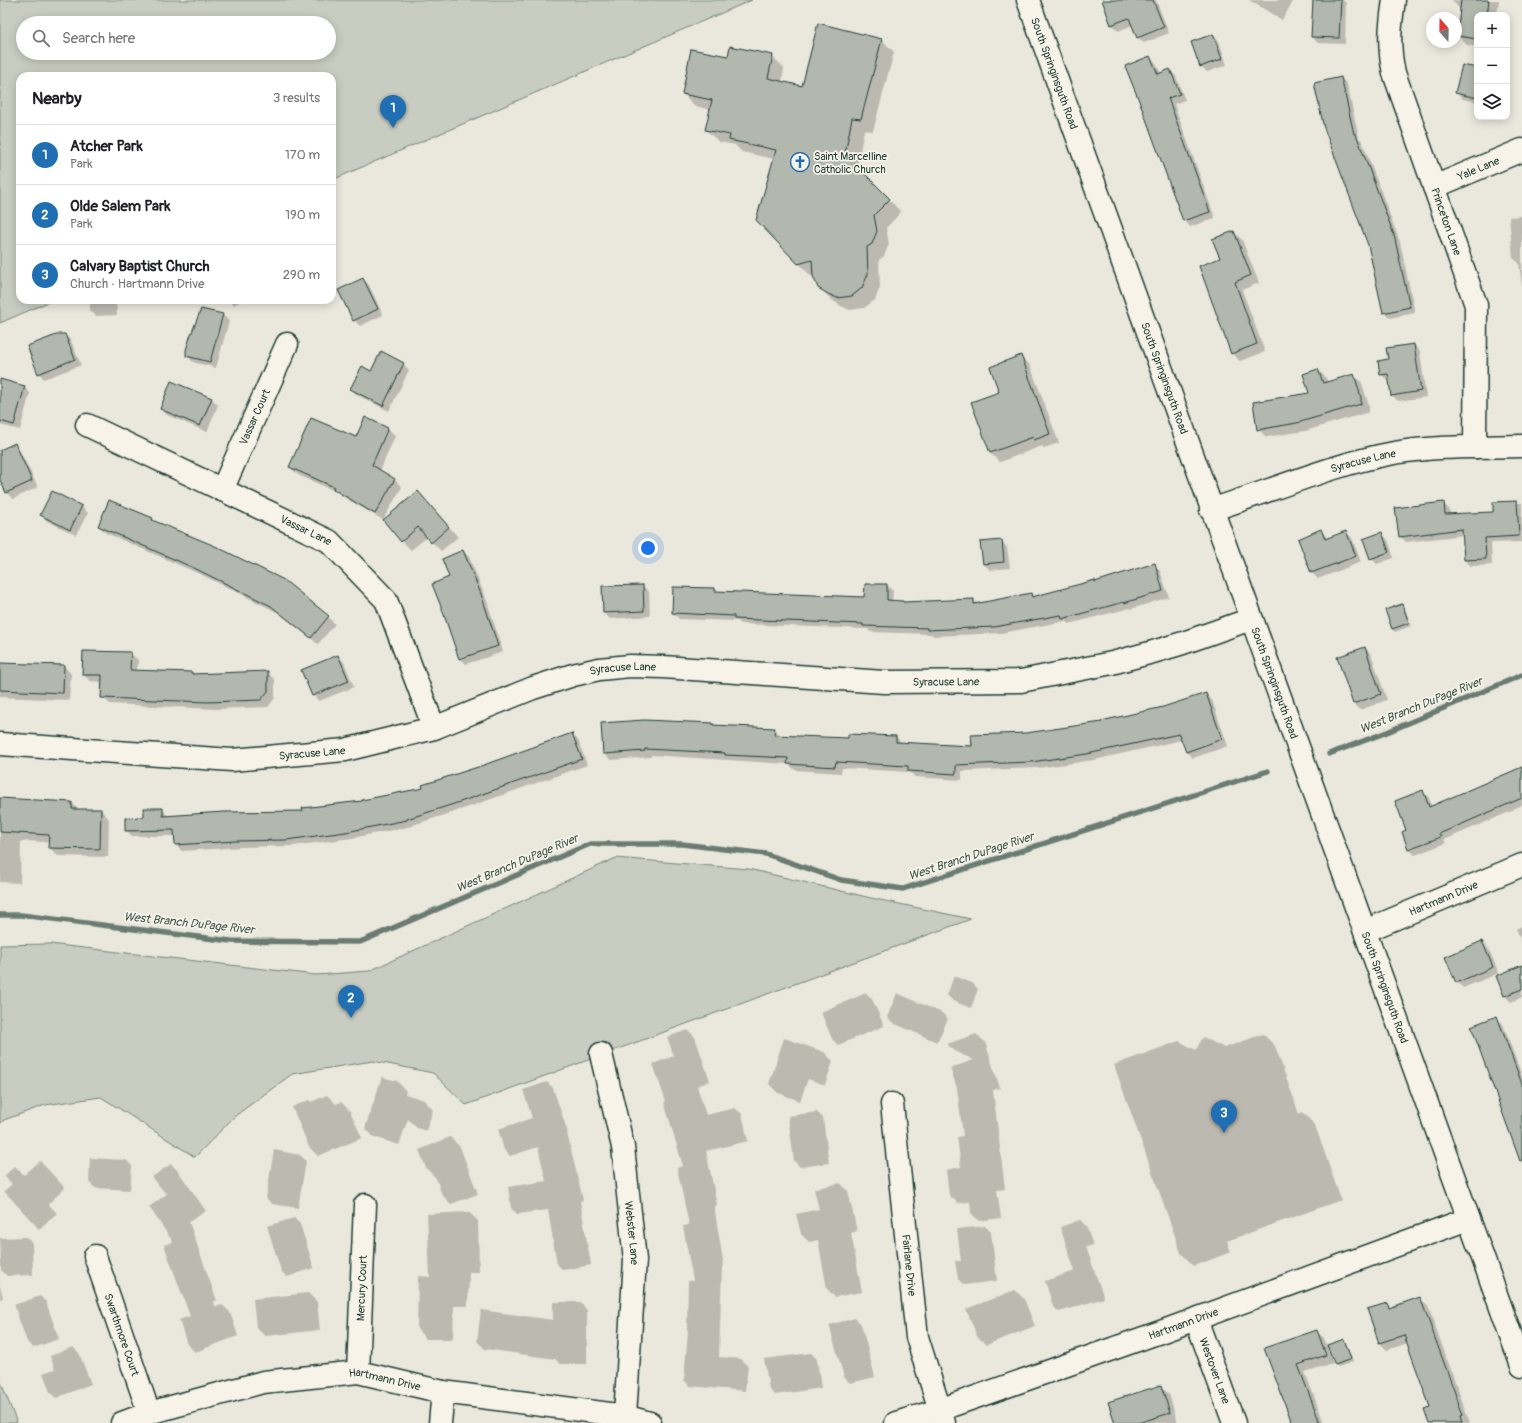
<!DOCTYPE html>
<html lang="en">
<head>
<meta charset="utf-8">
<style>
	:root { --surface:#fff; --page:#f2f2f2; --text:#202124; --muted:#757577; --line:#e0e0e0; --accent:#1f6fb2 }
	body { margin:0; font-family:Pangolin,sans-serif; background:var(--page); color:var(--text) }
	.controls { position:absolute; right:12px; top:12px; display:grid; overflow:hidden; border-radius:8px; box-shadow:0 2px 10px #0003 }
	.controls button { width:36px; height:36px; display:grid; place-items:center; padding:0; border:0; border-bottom:1px solid var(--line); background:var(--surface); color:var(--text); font:20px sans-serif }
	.compass { position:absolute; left:1426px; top:12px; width:36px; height:36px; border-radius:50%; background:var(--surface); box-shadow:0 2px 10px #0003; rotate:340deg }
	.you { position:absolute; left:648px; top:548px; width:14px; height:14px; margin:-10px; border:3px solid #fff; border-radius:50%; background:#1a73e8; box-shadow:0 0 0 6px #1a73e833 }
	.badge { display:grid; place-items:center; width:26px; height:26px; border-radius:50%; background:var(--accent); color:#fff; font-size:13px; font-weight:700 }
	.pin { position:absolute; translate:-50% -33px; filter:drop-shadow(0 1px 2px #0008) }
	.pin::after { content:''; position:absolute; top:21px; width:14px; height:12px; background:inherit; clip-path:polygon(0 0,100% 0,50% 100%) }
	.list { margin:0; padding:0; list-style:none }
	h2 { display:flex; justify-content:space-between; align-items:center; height:52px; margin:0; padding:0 16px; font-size:17px }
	h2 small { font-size:13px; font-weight:400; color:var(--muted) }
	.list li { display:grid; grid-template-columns:26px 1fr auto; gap:12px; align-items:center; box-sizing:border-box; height:60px; padding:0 16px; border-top:1px solid var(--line) }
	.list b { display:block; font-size:15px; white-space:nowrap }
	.list p { margin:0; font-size:13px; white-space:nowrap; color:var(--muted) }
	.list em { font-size:13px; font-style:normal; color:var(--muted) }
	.icon { flex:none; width:22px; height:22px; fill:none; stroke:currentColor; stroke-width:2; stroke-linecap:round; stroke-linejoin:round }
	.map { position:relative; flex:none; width:1522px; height:1423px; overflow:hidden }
	.search { position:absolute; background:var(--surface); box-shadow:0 2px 10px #0003; left:16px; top:16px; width:320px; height:44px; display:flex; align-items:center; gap:10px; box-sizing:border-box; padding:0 14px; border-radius:22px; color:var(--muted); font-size:15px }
	.panel { position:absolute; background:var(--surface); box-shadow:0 2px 10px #0003; left:16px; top:72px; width:320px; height:232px; border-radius:12px }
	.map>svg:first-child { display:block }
</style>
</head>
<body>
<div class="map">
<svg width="1522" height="1423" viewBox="0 0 1522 1423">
	<rect width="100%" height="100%" fill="#eae8dd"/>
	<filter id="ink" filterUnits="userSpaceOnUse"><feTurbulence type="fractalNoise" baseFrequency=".025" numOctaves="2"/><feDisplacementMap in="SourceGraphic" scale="8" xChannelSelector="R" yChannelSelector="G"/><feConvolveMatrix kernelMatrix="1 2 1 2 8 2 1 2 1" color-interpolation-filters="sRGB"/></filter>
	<g filter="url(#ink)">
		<!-- green -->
		<path fill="#c8ccc1" stroke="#74847a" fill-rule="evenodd" d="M0,0H752L332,180V76H20V300H53L0,323ZM23,23H329V53H23Z
			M616,858L749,869L871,898L971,919L466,1105L433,1073L373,1061L292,1074L235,1116L195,1157L101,1097L45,1105L4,1120L0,1124V945L50,944L316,975L369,971Z
			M0,1380L17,1423H0Z"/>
		<!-- shadow -->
		<path fill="#0003" d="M1105,0H1156L1169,33L1144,43L1138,37L1133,25L1118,31L1112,25L1103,1Z
			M1249,0H1294L1282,20Z
			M1314,0H1343L1346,3L1345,44L1318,43L1312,37Z
			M1452,0H1499L1497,15H1477V47L1467,45L1458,36L1461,11Z
			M1213,35L1219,41L1227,65L1207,72L1201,66Z
			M882,40L894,52L873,131L864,130L857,167L901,212L886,228L889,244L884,256L879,260L880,287L875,300L864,308L850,310L841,306L832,300L819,287L814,276H811L757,220L774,159L742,152L735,145L719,142L706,130L711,110L695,106L683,94L729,58L772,56L784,68L782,82L803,87Z
			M1150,57L1156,63L1161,74L1170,70L1176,76L1185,100L1174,104L1215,218L1190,227L1184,221Z
			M1477,70V102L1463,99L1457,93Z
			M1341,78L1347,84L1359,138L1362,141L1400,242L1415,313L1390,318L1384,312Z
			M1522,216V287L1519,263L1513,258L1509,217Z
			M1234,232L1242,240L1259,283L1242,290L1265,352L1240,361L1232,353Z
			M363,279L369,285L383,315L360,326L354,320Z
			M90,300H116L117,315L96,316L90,310Z
			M229,300H242L234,305Z
			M223,315L229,321L216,368L193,362L187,356Z
			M65,335L71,341L81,365L44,379L39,373Z
			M1414,345L1420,351L1426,397L1398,401L1392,395L1390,380H1387L1381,374L1389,360Z
			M1020,356L1030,365L1059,443L1044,448L1042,446L1000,462L990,453L1000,392Z
			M403,364L409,370L389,411L357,395L351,389L371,372Z
			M1318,370L1326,378L1328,383L1354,375L1362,383L1369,406V412L1305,431L1266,437L1258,429L1310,394Z
			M0,380L24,387L30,393L20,430L0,425Z
			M212,399L218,405L207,432L167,415L161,409Z
			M388,428L395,436L380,471L395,480L402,487L383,520L342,496L337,492L298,475L290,467L357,439Z
			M14,445L20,451L38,487L13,499L7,493L0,478V451Z
			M418,492L458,537L441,551L427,537L411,550L402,541Z
			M1517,502L1518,503H1522V542L1491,543L1492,565L1471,566L1465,560L1464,535L1406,542L1400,536L1443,503L1449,509L1450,515L1494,513Z
			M82,507L88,513L76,535L47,521L41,515Z
			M152,519L156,522L328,617L335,624L318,644L279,613L202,575L106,533L99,526Z
			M1321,530L1328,539L1346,532L1352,538L1361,562L1318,579L1312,573L1299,539Z
			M1382,534L1388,540L1394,558L1377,564L1371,558Z
			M1001,541L1007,547L1010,568L990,570L984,564L981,543Z
			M463,551L469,557L487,601L503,652L466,664L460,658L450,578Z
			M1154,565L1160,571L1169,597L1131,609L1130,608L1069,624L1066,621L1001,633L934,636L931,634L870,632L868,629L741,624L738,621L679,619L673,613L714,589L717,592L865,598L887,585L893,591L892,601L904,603L973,600L977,604L1031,594L1034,597L1094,581L1096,583Z
			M643,586L649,592L650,616L610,619L604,613Z
			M1402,605L1405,608L1411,626L1395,632L1392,629Z
			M1365,648L1371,654L1387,700L1360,710L1354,704Z
			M130,653L138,660L137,671L192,673L194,675L267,672L275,680V698L268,707L216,709L110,704L102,697L103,682L90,681L83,674Z
			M338,656L344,662L354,687L319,701L313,695Z
			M0,664L64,666L71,674L69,700L0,697Z
			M1205,694L1212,700L1228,746L1193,758L1186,752L1182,740L1094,760L1038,768L962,771V780L915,777L909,772L842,768L841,773L795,770L788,764L651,755V757L611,760L604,754L713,724L715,726L774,729L781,736L849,739L896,737L902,743L973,747L1026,734L1103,723L1164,708Z
			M572,734L578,740L587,765L466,808L413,825V826L352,838L293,846L242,847L182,851L176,845L175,836H132L126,830L162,809L168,816L304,812L363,802L424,789Z
			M1522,767V805L1513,809L1514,810L1444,840L1446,843L1415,855L1409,849L1403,832L1407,831L1423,792L1429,798L1432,807L1515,772L1514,770Z
			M0,799L72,803L79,810H101L109,819L108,857L58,856L49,847V842L21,841L20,883L0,882Z
			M1522,926V942L1516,929Z
			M1482,942L1488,948L1499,973L1463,988L1457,982Z
			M954,976L972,983L978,989L971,1008L953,1001L947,995Z
			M1522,983V997L1511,1002L1505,996Z
			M866,993L872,999L884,1026L838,1045L832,1039L821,1012Z
			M897,993L942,1013L948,1019L937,1042L893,1023L887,1017Z
			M1497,1018L1503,1024L1522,1076V1163L1472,1027Z
			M688,1030L695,1037L710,1081L697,1086L706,1115L735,1108L742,1114L748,1141L706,1151L717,1205L714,1206L724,1266L722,1267L719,1357L741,1359L748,1366L745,1391L690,1386L684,1380L688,1331L687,1329L688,1281H693L683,1226L689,1225L677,1168L683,1166L664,1102H666L653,1064L674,1056L667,1037Z
			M976,1034L985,1042L1000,1088L993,1090L1005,1189L997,1190L1001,1218L979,1221L971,1213L970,1202L958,1203L949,1195L946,1170L961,1167L957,1137L963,1136L957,1088L950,1068L974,1060L954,1051L947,1044Z
			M1263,1034L1275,1046L1299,1114L1302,1112L1315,1125L1341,1200L1227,1241L1231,1252L1194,1266L1181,1253L1114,1065L1179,1041L1196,1050L1203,1037L1224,1048Z
			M784,1038L824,1052L833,1061L825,1085L808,1079L800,1101L778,1093L769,1084Z
			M382,1077L397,1081L406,1091L405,1094L424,1100L433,1110L426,1131L417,1128L408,1119L399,1145L374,1137L365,1128Z
			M547,1082L553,1088L568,1133H567L583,1200L580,1201L591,1265L563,1270L557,1264L548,1210L517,1214L511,1208L508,1187L546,1181L538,1147L510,1156L504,1150L498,1129L532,1118L523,1090Z
			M327,1095L336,1104L341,1102L350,1111L362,1138L318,1156L309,1147L292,1107L309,1100L311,1102Z
			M817,1112L823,1118L829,1163L800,1167L794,1161L788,1116Z
			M450,1137L460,1147L478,1194L451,1204L442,1195L436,1178L426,1168L419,1150Z
			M274,1150L300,1155L306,1161L298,1208L272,1204L266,1198Z
			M90,1158L126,1160L132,1166L130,1190L95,1188L89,1182Z
			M40,1161L65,1188L48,1204L57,1213L39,1229L4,1191L12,1184L4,1176L15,1166L24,1175Z
			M171,1164L178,1171L206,1211L189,1222L217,1301H214L215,1306L216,1307L222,1305L230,1312L238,1336L195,1352L187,1344L179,1320L190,1316L164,1245L173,1242L149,1207L168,1193H165L152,1177Z
			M840,1183L848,1191L857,1231L851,1233L862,1292L835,1297L827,1289L818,1240L809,1242L801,1234L796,1214L819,1209L814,1189Z
			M469,1212L478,1221L479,1272H469L468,1306H454L453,1339H426L417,1329L418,1276L430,1277L427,1214Z
			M294,1218L300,1224L314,1268L287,1277L281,1271L267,1226Z
			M1080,1220L1086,1226L1093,1245L1086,1247L1104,1298L1059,1312L1053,1306L1045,1281L1075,1271L1060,1227Z
			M985,1226L991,1232L997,1281L964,1285L958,1279L955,1261H961L957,1229Z
			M26,1237L32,1243L33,1275L7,1276L1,1270L0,1238Z
			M0,1285L3,1298L0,1299Z
			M1015,1290L1024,1299L1035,1326L986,1345L977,1336L966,1309Z
			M308,1293L317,1302L320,1330L265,1336L256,1327L253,1299Z
			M40,1296L46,1302L59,1339L33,1348L27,1342L14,1305Z
			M1420,1298L1428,1306L1470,1423H1430L1431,1407L1408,1343L1387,1350L1380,1343L1369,1310L1387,1304L1391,1308Z
			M553,1302H580L587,1310V1364H560L555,1359L485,1349L477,1341L481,1310L553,1320Z
			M855,1318L861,1324L875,1377L850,1383L844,1377L829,1325Z
			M1316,1331L1324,1338L1333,1363L1305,1372L1324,1423H1294L1265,1349Z
			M1343,1340L1346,1343L1353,1362L1338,1367L1335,1364Z
			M73,1347L79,1353L91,1384L56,1398L50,1392L43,1373L55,1369L50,1356Z
			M811,1353L817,1359L821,1388L775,1395L769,1389L764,1359Z
			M1160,1386L1169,1394L1178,1423H1141L1148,1421V1419L1135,1423H1116Z"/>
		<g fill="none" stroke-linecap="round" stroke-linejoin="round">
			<!-- stream -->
			<path stroke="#6a7c72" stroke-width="5.5" d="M1329,754L1387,732L1522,675
				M0,915H21L231,941L360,942L590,844H682L766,854L841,880L903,889L1268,771"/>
		</g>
		<!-- building -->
		<path fill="#b2b8ae" stroke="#1f3d34" d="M1102,0H1153L1164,27L1137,38L1129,18L1111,25Z
			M1313,0H1341L1339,38L1311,37Z
			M1461,0H1489L1487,15H1477V39L1457,36Z
			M818,23L882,39L861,119L852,118L845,154L890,199L874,215L877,231L872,244L867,247L868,274L862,288L852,296L837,298L828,294L818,288L813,276L812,260L798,264L756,220L776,150L729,140L730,135L705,130L712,100L682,94L691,49L728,56L730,46L773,55L768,78L802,86Z
			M1213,34L1222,59L1200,67L1191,42Z
			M1150,56L1158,74L1170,69L1180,94L1168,98L1210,212L1183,221L1142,108L1125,66Z
			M1462,65L1477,68V98L1455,93Z
			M1341,77L1354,134H1356L1394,235L1410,307L1383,313L1368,245L1324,128L1314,83Z
			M1234,231L1251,275L1235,282L1257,344L1231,354L1199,266L1220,258L1212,239Z
			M363,278L378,309L353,321L338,290Z
			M201,309L223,314L210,362L186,356V350L190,337Z
			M59,334H65L75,359L38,374L27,346Z
			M1414,344L1421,391L1391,396L1388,374L1380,375L1378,361L1388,359L1386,348Z
			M381,351L404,363L383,406L350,389L362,366L371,371Z
			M1021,355L1050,434L1034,440L1033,437L990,453L971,402L999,392L990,367Z
			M1318,369L1323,383L1354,374L1361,397V404L1297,423L1257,430L1253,402L1309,393L1303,374Z
			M0,379L25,386L14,425L0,421Z
			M171,381L212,398L200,426L160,409Z
			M365,417L388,428L372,465L395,479L375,514L333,489L334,487L289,467L311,418L356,437Z
			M15,443L32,481L6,493L0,480V450Z
			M52,491L82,506L70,530L40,515Z
			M418,491L449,527L431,543L418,527L401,542L383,520Z
			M109,500L153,518L152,520L215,546L284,580L329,616L311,638L271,606L194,568L98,526Z
			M1517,501L1519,536L1485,538L1486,559L1464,560L1462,529L1399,537L1395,508L1444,502L1445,514L1493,512V502Z
			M1321,529L1325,539L1346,531L1356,556L1311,573L1298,539Z
			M1382,532L1389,552L1370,559L1363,539Z
			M1002,540L1004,562L983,564L980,542Z
			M463,550L481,594L498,646L459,659L442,609L432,584L449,577L442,559Z
			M1155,563L1163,591L1124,603V602L1062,619L1061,615L994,627L927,630V628L863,626V624L734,619V616L672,613L673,587L715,588V591L864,597L865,584H887V600L903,601V602L974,599V604L1031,593L1032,597L1095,580V582Z
			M643,585L644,611L603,613L602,586Z
			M1402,604L1409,623L1392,629L1385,610Z
			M1365,647L1381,694L1353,704L1337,657Z
			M83,651L131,652L130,670L192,672V674L268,671V691L261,700L208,702L101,698L102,675H82Z
			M338,655L349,681L312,696L301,670Z
			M0,663L64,665L63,693L0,690Z
			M1206,693L1222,739L1186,752L1179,734L1087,754L1031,762L956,765V774L908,771V766L836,762L835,767L787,764L788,758L725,755V753L645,749V751L603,754L601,723L644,720L713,723V725L775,728L774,735L848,738V734L896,736V742L972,746L971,735L1026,733L1102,722L1101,721L1163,707Z
			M572,733L582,759L460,802L407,819V820L346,832L286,840L235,841L175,845L174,830L125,831V818L144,817V808H163V816L224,812L303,811L302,808L362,801V800L423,788L422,785L481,766Z
			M1522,767V798L1439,834L1441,837L1408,849L1402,832L1406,830L1395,801L1423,790L1429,807Z
			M0,798L72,802V809H101L100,849L48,848L49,835L0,832Z
			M1482,941L1493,967L1456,983L1445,957Z
			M1522,965V989L1504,996L1496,976Z
			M1497,1016L1522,1084V1160L1520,1161L1471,1026Z
			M1420,1297L1463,1415L1460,1416L1462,1423H1429L1424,1409L1430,1407L1404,1335L1379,1343L1367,1309L1387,1303L1389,1308Z
			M1317,1330L1326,1355L1298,1365L1320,1423H1292L1264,1348Z
			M1344,1339L1351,1359L1335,1365L1327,1345Z
			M1161,1385L1170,1413L1138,1423H1115L1108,1402Z"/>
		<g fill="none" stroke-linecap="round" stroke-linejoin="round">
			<defs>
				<g id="street">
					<path id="s1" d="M1394,0C1390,27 1388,46 1394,73L1476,305L1475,447"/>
					<path id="s2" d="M1434,187L1522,150"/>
					<path id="s3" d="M87,425L329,541L386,600L434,728"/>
					<path id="s4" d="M222,490L287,344"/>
					<path id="s5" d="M1211,510C1271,491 1333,464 1394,453C1436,446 1480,447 1522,446"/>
					<path id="s6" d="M0,744L232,760L345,750L434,728L533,688L573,675L599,669L630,666L663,667L884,682L1021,681L1112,663L1153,652L1183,643L1251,619"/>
					<path id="s7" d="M1365,931L1522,865"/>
					<path id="s8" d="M601,1054L623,1147L635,1260L625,1416"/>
					<path id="s9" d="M892,1104L917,1337L944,1423"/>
					<path id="s10" d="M95,1256L149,1413"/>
					<path id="s11" d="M1196,1319L1234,1423"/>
					<path id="s12" d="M358,1372L365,1205"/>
					<path id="s13" d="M122,1423L149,1413L263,1382L358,1372L443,1392L625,1416L650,1423"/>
					<path d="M440,1423L443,1392"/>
					<path id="s14" d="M896,1423L939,1410L1166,1330L1468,1219"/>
				</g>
				<g id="secondary">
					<path id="s15" d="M1028,0L1522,1366"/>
				</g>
			</defs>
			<!-- street casing -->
			<use href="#street" stroke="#1f3d34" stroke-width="25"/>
			<!-- secondary casing -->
			<use href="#secondary" stroke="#1f3d34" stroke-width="25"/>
			<!-- street -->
			<use href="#street" stroke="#f7f3e8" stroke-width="22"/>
			<!-- secondary -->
			<use href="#secondary" stroke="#f7f3e8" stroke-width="22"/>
		</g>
	</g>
	<!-- icons -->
	<defs>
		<symbol id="church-ring" viewBox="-11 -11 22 22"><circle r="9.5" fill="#f7f3e8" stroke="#1f6fb2" stroke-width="1.5"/><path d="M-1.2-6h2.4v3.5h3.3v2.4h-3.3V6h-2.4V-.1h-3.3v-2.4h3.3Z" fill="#1f6fb2"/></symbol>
	</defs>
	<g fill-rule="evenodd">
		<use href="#church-ring" x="789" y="151" width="22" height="22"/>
	</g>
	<g text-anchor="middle" stroke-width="3.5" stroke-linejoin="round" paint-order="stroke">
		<!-- street labels -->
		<g font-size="11" fill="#1f3d34" stroke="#f7f3e8">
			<text dy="4" stroke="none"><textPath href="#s15" startOffset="78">South Springinsguth Road</textPath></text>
			<text dy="4" stroke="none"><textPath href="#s2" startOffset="48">Yale Lane</textPath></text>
			<text dy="4" stroke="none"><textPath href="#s1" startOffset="231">Princeton Lane</textPath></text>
			<text dy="4" stroke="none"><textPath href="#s15" startOffset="402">South Springinsguth Road</textPath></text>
			<text dy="4" stroke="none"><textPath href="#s4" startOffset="80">Vassar Court</textPath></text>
			<text dy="4" stroke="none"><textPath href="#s5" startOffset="160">Syracuse Lane</textPath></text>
			<text dy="4" stroke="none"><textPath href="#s3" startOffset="243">Vassar Lane</textPath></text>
			<text dy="4" stroke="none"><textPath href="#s6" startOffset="637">Syracuse Lane</textPath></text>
			<text dy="4" stroke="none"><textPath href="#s6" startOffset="961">Syracuse Lane</textPath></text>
			<text dy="4" stroke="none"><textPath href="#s15" startOffset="726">South Springinsguth Road</textPath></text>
			<text dy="4" stroke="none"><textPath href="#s6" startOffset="313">Syracuse Lane</textPath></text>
			<text dy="4" stroke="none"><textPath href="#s7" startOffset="85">Hartmann Drive</textPath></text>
			<text dy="4" stroke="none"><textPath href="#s15" startOffset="1050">South Springinsguth Road</textPath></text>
			<text dy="4" stroke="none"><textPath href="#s8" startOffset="182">Webster Lane</textPath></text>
			<text dy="4" stroke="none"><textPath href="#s9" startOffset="162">Fairlane Drive</textPath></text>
			<text dy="4" stroke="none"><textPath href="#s12" startOffset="84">Mercury Court</textPath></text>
			<text dy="4" stroke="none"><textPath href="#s14" startOffset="304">Hartmann Drive</textPath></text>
			<text dy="4" stroke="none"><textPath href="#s10" startOffset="83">Swarthmore Court</textPath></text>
			<text dy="4" stroke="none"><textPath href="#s11" startOffset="55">Westover Lane</textPath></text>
			<text dy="4" stroke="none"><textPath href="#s13" startOffset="270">Hartmann Drive</textPath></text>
		</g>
		<!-- poi labels -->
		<g font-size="11" fill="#1f3d34" stroke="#f7f3e8" text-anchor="start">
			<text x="814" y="160">Saint Marcelline<tspan x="814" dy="13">Catholic Church</tspan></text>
		</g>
		<!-- water labels -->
		<g font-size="12" font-style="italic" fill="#445c53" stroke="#f7f3e8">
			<text transform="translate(1421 705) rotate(-22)" y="4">West Branch DuPage River</text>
			<text transform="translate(971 856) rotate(-18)" y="4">West Branch DuPage River</text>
			<text transform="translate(517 863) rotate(-23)" y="4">West Branch DuPage River</text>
			<text transform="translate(189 923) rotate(6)" y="4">West Branch DuPage River</text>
		</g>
	</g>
</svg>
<div class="controls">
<button>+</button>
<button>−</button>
<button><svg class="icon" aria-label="layers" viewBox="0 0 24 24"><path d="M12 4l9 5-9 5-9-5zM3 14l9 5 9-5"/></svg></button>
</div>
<svg class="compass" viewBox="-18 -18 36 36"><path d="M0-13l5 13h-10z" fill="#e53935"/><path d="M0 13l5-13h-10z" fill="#757577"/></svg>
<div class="you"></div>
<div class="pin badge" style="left:393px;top:128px">1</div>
<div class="pin badge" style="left:351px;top:1018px">2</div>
<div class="pin badge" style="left:1224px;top:1133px">3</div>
<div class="search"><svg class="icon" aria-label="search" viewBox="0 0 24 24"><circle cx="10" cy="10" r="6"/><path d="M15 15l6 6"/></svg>Search here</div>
<section class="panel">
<h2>Nearby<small>3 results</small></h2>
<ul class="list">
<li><span class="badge">1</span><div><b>Atcher Park</b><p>Park</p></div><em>170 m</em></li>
<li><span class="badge">2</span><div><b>Olde Salem Park</b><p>Park</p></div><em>190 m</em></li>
<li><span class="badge">3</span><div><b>Calvary Baptist Church</b><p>Church · Hartmann Drive</p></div><em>290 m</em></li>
</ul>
</section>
</div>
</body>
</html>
